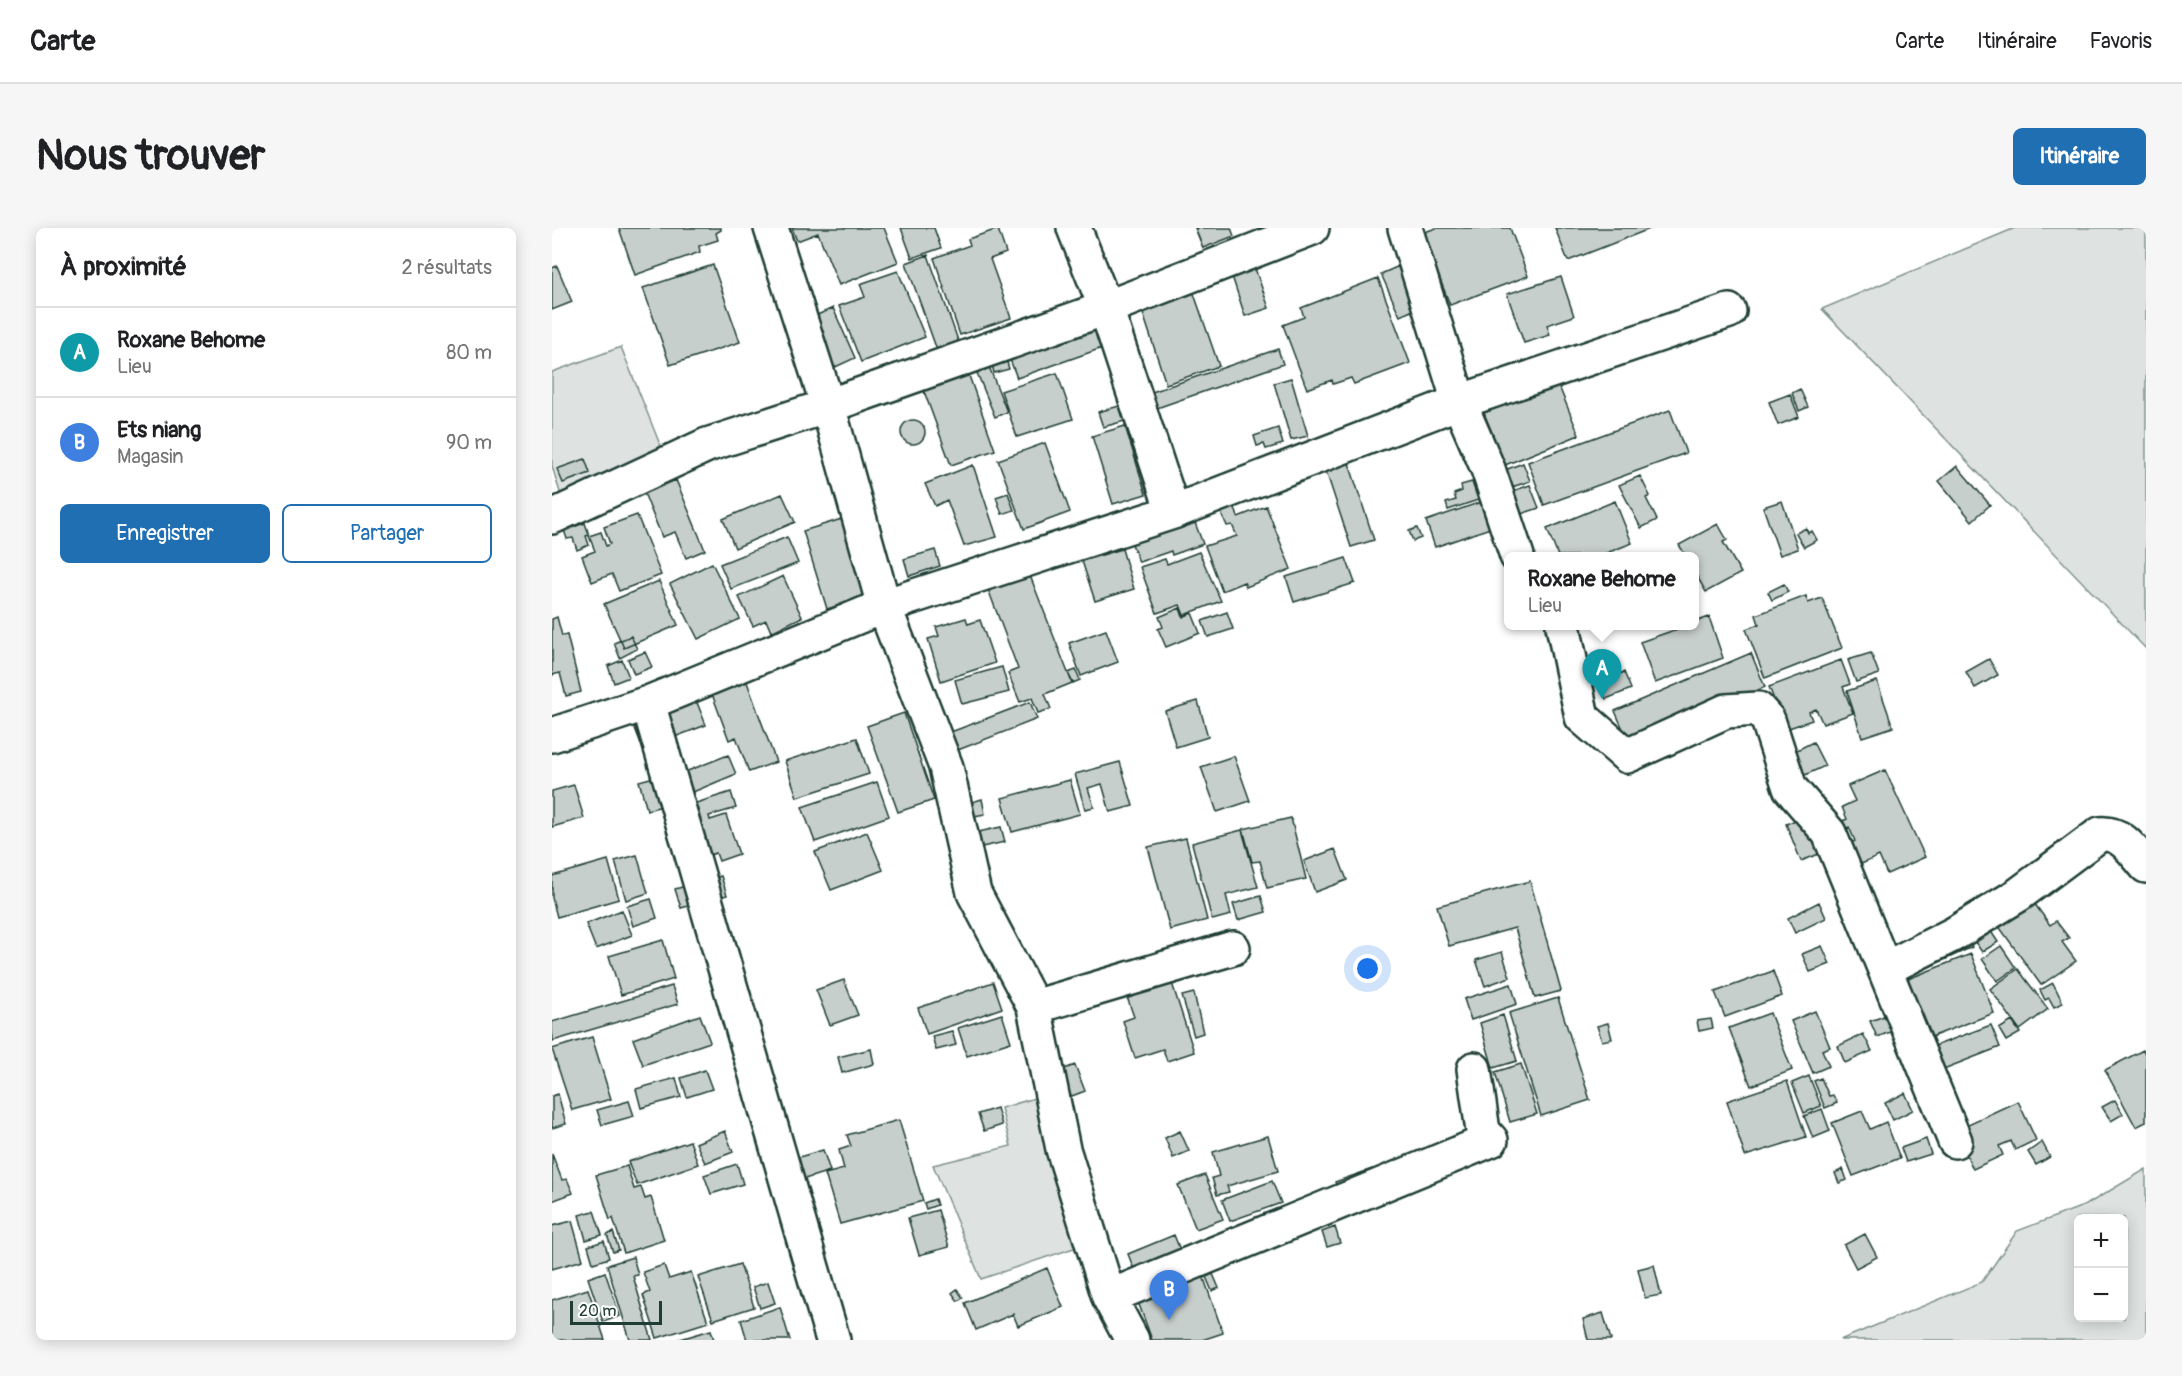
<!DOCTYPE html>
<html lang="fr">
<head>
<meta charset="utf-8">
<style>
	:root { --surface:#fff; --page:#f6f6f6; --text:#202124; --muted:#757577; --line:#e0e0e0; --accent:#1f6fb2 }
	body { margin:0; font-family:Pangolin,sans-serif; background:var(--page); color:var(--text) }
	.controls { position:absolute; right:18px; bottom:18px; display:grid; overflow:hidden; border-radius:9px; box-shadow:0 3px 15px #0003 }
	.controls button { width:54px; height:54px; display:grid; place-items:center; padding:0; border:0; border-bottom:2px solid var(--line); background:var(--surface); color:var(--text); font:30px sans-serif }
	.scale { position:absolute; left:18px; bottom:15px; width:92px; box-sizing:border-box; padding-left:6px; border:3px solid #1f3d34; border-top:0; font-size:16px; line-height:21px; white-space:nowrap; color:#1f3d34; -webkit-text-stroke:4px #fff; paint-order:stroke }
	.you { position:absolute; left:816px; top:741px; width:21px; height:21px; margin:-15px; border:4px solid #fff; border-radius:50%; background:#1a73e8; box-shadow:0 0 0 9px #1a73e833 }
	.badge { display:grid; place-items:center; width:39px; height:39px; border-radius:50%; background:var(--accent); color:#fff; font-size:20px; font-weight:700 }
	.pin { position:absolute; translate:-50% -50px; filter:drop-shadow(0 2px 3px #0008) }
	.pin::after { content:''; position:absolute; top:32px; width:21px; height:18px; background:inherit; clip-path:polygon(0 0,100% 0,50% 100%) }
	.popup { position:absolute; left:952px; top:324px; width:195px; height:78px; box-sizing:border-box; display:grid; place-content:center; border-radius:9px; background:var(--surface); filter:drop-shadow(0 2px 4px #0005); font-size:20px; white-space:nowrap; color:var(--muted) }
	.popup b { font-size:22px; color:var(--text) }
	.popup::after { content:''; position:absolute; left:50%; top:100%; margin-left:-12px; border:12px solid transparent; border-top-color:var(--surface) }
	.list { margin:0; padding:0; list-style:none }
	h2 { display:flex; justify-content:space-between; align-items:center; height:78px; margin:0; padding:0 24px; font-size:26px }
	h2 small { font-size:20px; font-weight:400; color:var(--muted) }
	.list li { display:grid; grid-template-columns:39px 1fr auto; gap:18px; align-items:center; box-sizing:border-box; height:90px; padding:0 24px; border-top:2px solid var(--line) }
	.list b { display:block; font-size:22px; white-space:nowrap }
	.list p { margin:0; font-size:20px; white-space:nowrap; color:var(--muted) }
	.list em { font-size:20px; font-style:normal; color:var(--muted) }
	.actions { display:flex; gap:12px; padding:18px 24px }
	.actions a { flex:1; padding:14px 0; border:2px solid var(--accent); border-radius:9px; text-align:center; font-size:21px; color:var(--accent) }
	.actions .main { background:var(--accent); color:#fff }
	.map { position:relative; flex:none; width:1594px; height:1112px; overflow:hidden; border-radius:9px }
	header { display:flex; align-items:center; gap:36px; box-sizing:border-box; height:84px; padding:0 30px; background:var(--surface); border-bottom:2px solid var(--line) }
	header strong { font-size:28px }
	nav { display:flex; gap:33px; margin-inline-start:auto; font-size:21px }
	.intro { display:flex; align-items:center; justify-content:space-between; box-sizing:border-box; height:144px; padding:0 36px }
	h1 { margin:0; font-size:42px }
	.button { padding:15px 27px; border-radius:9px; background:var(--accent); color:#fff; font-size:21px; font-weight:700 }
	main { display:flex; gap:36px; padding:0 36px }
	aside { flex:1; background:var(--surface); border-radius:9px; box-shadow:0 3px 15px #0003 }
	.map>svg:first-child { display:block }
</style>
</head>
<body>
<header>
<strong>Carte</strong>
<nav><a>Carte</a><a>Itinéraire</a><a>Favoris</a></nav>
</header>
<div class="intro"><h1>Nous trouver</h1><a class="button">Itinéraire</a></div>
<main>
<aside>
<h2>À proximité<small>2 résultats</small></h2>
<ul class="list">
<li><span class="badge" style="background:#0f9aa8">A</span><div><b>Roxane Behome</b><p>Lieu</p></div><em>80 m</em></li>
<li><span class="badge" style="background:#3f7fe0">B</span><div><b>Ets niang</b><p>Magasin</p></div><em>90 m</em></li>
</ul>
<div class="actions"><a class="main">Enregistrer</a><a>Partager</a></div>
</aside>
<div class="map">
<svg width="1594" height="1112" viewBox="0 0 1594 1112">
	<rect width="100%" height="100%" fill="#fff"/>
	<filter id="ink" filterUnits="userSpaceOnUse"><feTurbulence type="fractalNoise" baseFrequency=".0167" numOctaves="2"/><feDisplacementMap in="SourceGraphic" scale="12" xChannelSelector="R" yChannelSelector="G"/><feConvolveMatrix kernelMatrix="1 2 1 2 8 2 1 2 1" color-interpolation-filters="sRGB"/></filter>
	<g filter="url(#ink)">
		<!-- green -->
		<path fill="#dee3e2" stroke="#7e908b" stroke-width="1.5" fill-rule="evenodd" d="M1463,0H1594V421L1270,81Z
			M69,119L115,234L13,281L0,238V144Z
			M483,870L528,1018L429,1051L381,937L459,918L449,880Z
			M1594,941V1112H1288L1430,1054L1465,1003L1534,977ZM1572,990V1090H1526V990Z"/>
		<!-- building -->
		<path fill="#c7cfcc" stroke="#1f3d34" stroke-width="1.5" d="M67,0H169V2L164,5L166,12L147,18L148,24L83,47Z
			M240,0H332L346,34L287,57L266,5L245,13Z
			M349,0H382L389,20L360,30Z
			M643,0H679L682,8L651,20Z
			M884,0H958L976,48L898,77L870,5Z
			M1003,0H1100L1016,33Z
			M446,1L454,25L438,31L459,90L408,107L382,30L418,17L416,11Z
			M376,27L409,121L387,128L354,35Z
			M700,32L717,80L693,88L677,39Z
			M161,37L188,114L118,137L91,60Z
			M5,38L20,74L0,82V40Z
			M847,38L866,80L848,88L829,46Z
			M346,43L373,109L309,134L287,78L313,69L308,56Z
			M1009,49L1022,88L995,97L998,107L972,115L955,66Z
			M826,50L858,135L802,156L799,150L781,156L780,152L755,161L731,97L752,89L749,80Z
			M639,57L667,138L614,156L587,73Z
			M281,80L303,130L277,142L254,92Z
			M539,91L550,120L465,150L454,121Z
			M726,121L731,136L602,181L597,165Z
			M452,124L457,141L442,145L438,128Z
			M434,131L455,184L443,189L421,135Z
			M414,139L443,222L399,237L369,155Z
			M505,145L521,191L465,209L449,163Z
			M739,150L756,208L739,212L722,155Z
			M1006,156L1027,207L953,237L932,185Z
			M1248,161L1256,179L1247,183L1240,165Z
			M1238,166L1247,189L1226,197L1217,174Z
			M571,177L576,192L551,199L546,184Z
			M1118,182L1134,225L992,277L976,234Z
			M349 204a12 12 0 1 1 24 0a12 12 0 1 1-24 0Z
			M573,198L594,266L561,276L540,208Z
			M726,200L731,216L714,221L712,216L705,218L702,208Z
			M493,215L518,284L472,301L446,232Z
			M795,229L822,312L799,319L772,237Z
			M33,231L38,245L11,255L5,241Z
			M971,235L978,253L960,259L953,242Z
			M421,237L445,309L412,318L395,272L383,278L373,256Z
			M1405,238L1438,277L1420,293L1387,253Z
			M1088,248L1098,268L1094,270L1105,292L1089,300L1067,257Z
			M124,252L153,322L134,330L123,304L110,309L92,265Z
			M920,254L926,272L896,282L894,275L904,272L902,266L910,263L909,257Z
			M978,257L987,280L966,287L958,264Z
			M456,265L462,282L450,286L444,269Z
			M230,266L243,294L183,320L171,291Z
			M1063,273L1080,315L1047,328H1006L995,301Z
			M1230,273L1246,321L1228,327L1211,279Z
			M929,274L938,300L883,319L874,293Z
			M682,277L686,289L714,278L739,341L694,359L692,354L670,363L653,318L685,308L680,297L675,298L668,282Z
			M85,287L109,347L67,363L60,346L40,354L30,328L43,323L37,308L49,304L54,318L58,316L52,299Z
			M293,290L317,368L275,381L251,303Z
			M642,292L651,316L620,327L619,323L587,334L580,316Z
			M33,295L37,307L34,308L37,317L25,322L21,310L15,311L12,302Z
			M1166,296L1175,312L1171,314L1189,345L1154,364L1143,345V328H1134L1127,317Z
			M865,300L869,310L861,313L857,303Z
			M1254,300L1256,305L1260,303L1265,312L1252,319L1244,305Z
			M235,309L246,335L179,361L168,336Z
			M570,321L582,361L543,373L530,333Z
			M383,322L388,338L357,348L352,331Z
			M647,324L669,373L632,387L628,377L605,385L588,339L613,331L615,336Z
			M794,330L803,355L742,374L734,349Z
			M160,335L188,391L146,411L118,356Z
			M477,345L520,455L493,466L499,481L486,485L480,470L468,474L456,445L466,441L436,361Z
			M231,348L250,389L219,404L214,392L201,398L187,369Z
			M107,353L126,397L72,420L52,376Z
			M1232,356L1236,364L1220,372L1216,364Z
			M1254,368L1256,375L1270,370L1290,420L1213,450L1194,401L1207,396L1204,387Z
			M628,380L631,389L640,385L648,405L614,419L606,401L611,399L607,389Z
			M675,384L681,401L656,409L650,393Z
			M5,389L10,408L15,407L29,464L14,468L8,445L0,447V391Z
			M1157,389L1171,430L1103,455L1088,414L1134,398H1143V394Z
			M414,390L416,396L428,392L443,435L389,453L376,411L387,408L384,399Z
			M554,402L566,434L529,448L517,415Z
			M79,408L85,421L68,430L62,415Z
			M93,424L100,439L82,446L76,431Z
			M1199,425L1213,459L1078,517L1063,483Z
			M1319,425L1327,446L1304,454L1296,432Z
			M1437,431L1446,447L1423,460L1414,444Z
			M70,432L77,449L62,455L56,438Z
			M1289,432L1298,456L1291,459L1301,485L1271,496L1264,481L1257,484L1260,492L1234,501L1217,459Z
			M450,439L457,464L410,476L403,452Z
			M524,442L528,452L521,455L516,445Z
			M1072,444L1079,461L1054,471L1047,454Z
			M1325,453L1341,499L1310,509L1295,463Z
			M195,454L224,534L197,544L184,509L177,512L160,466Z
			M142,467L154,497L91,521L79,490Z
			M646,473L656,509L624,519L613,483Z
			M478,474L485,491L406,522L399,504Z
			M352,485L382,572L346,584L315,498Z
			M305,510L317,546L245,569L233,533Z
			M1261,514L1273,538L1251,548L1239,525Z
			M176,527L184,546L141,564L133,544Z
			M682,528L698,573L665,584L649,539Z
			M568,534L581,578L558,584L550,556L536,560L542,579L533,581L523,546Z
			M1333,542L1373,629L1335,646L1327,628L1305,638L1296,616L1303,613L1297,599L1291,602L1288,594L1295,591L1290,579L1303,573L1296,558Z
			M106,548L114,577L95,582L87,553Z
			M518,552L528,586L460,604L450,570Z
			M325,554L337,588L263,614L250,579Z
			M22,557L32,590L0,599V563Z
			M179,564L184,580L157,588L158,592L174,587L187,626L167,633L164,625L138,633L122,582Z
			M430,571L433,586L422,588L420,574Z
			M1252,589L1267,626L1249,633L1234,596Z
			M739,590L754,651L715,660L708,633L700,634L691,601Z
			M449,599L453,614L425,620L422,605Z
			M690,602L706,659L674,667L679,687L660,692L640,615Z
			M315,604L331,642L279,662L263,624Z
			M634,610L655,692L618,702L596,619Z
			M783,621L795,652L763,664L752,633Z
			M85,627L96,665L74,672L63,633Z
			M56,632L67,671L5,689L0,670V648Z
			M169,648L175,667L129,680L123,661Z
			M978,653L1009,763L983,770L963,700L897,718L885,678Z
			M709,668L714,684L686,692L681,676Z
			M1477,668L1498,697L1504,693L1517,710L1510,714L1524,733L1489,757L1443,693Z
			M99,671L105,690L81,698L75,678Z
			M1267,674L1274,690L1243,705L1236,690Z
			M70,682L80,707L44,721L34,696Z
			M1434,696L1446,714L1430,724L1418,707Z
			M1416,709L1420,719L1360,747L1355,738Z
			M111,712L122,751L69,767L57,728Z
			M1270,718L1278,736L1258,744L1250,726Z
			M1449,718L1464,740L1445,753L1430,731Z
			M950,724L958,749L933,758L924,732Z
			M1419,726L1442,785L1379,809L1356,751Z
			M1466,741L1496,781L1468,802L1438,761Z
			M1221,743L1230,768L1173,789L1163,764Z
			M292,752L306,787L278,797L264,762Z
			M441,754L450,780L375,806L366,780Z
			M620,755L642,824L615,833L611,821L583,830L571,793L582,789L575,769Z
			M1501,755L1511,775L1502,779L1497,770L1493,772L1488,762Z
			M959,756L965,776L919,792L912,771Z
			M120,758L126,776L1,813L0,794Z
			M642,765L651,805L642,808L630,768Z
			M1006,770L1038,872L989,888L957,785Z
			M1263,783L1278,819L1270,822L1277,838L1261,845L1239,793Z
			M1218,785L1240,842L1199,858L1177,800Z
			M450,786L459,814L415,828L406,800Z
			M148,787L158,814L91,837L81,811Z
			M951,787L965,833L941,840L928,795Z
			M1335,787L1341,803L1325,809L1318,793Z
			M1159,791L1161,800L1147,803L1145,793Z
			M1460,793L1468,805L1454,813L1447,801Z
			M1056,795L1060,811L1050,813L1045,798Z
			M1439,797L1448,819L1389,842L1380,819Z
			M400,803L404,817L384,822L380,808Z
			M1311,806L1320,823L1293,835L1286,818Z
			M40,809L59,871L20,882L0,821Z
			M319,821L322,836L290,845L286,829Z
			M1591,822L1594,828V894L1584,899L1553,842Z
			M969,836L985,886L958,894L943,844Z
			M523,837L533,863L512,871L502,845Z
			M153,842L160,861L135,869L129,850Z
			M1257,848L1269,878L1252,885L1240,855Z
			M124,850L129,869L89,880L84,861Z
			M1269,850L1277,868L1281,867L1285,875L1273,880L1262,853Z
			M1235,853L1254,909L1193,928L1175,873Z
			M1353,865L1361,882L1341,892L1333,875Z
			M6,866L14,896L0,900V868Z
			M1563,872L1571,886L1559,893L1550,879Z
			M77,873L82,888L50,897L45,882Z
			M1466,873L1484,912L1463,922L1459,913L1447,918L1451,927L1421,941L1403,902Z
			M445,880L450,897L432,903L426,886Z
			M1270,881L1278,903L1261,910L1252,888Z
			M1310,883L1318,901L1334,894L1348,930L1301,948L1280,895Z
			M347,892L371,973L288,996L273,946L292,941L287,922L299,918L295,907Z
			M173,903L181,924L153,935L144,915Z
			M628,903L637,923L621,930L613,910Z
			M716,908L726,943L675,958L677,964L665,967L660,950L667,948L661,924Z
			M1374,911L1379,926L1354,934L1349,920Z
			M138,913L146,936L85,957L76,934Z
			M1490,914L1498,929L1484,937L1476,924Z
			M271,922L278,943L224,960L217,938Z
			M0,926L10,952L15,951L21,965L0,973Z
			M185,936L191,956L159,966L152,947Z
			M75,938L82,961L89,959L93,971L99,969L112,1012L72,1025L61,990L58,992L44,947Z
			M820,941L825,955L788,969L783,954Z
			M1291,941L1295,952L1287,955L1283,945Z
			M653,947L671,991L644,1001L626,957Z
			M720,953L729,975L678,993L670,972Z
			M383,971L385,977L374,981L372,975Z
			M386,982L397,1019L367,1027L356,990Z
			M42,983L50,1007L34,1012L27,987Z
			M20,993L31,1032L0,1041V998Z
			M783,999L788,1015L775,1019L770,1004Z
			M61,1004L67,1022L61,1024L55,1007Z
			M1313,1006L1325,1029L1304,1040L1292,1017Z
			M622,1007L629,1024L583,1044L576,1026Z
			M52,1013L57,1030L41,1035L36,1018Z
			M81,1029L86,1047L81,1048L100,1112H78L55,1037Z
			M188,1036L202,1079L161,1092L146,1049Z
			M112,1037L117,1051L139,1044L156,1094L105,1110L91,1067L98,1064L91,1044Z
			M1102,1037L1109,1067L1093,1070L1086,1041Z
			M495,1040L511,1079L466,1098L461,1086L424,1102L413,1075Z
			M53,1044L68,1088L51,1094L36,1050Z
			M661,1046L667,1060L660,1063L654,1049Z
			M651,1048L671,1105L650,1112H600L585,1071Z
			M216,1054L223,1075L208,1080L201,1059Z
			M36,1061L53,1112H0V1072Z
			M405,1061L411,1070L406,1073L400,1065Z
			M228,1079L238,1112H195L189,1092Z
			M1051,1085L1059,1112H1036L1031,1091Z
			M159,1102L162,1112H125Z"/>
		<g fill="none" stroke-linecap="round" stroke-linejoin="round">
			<defs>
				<path id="minor" d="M219,0L276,178L332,378L394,539L422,665L482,779L511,921L557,1069L580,1112
					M522,0L554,80L621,284
					M853,0L907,174L936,241L965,328
					M0,289L155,217L276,178L554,80L760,0
					M1011,398L1030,489L1075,528L1174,483L1206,481L1216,492L1238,560L1277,605L1403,913
					M96,475L281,1112
					M0,507L96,475L332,378L621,284L907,174L1177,83
					M1333,741L1402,706L1466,667L1548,606C1570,604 1581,623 1594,638
					M482,779L681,720
					M557,1069L939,912L931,903L922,841"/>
			</defs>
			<!-- minor casing -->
			<use href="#minor" stroke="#1f3d34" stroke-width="38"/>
			<!-- minor -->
			<use href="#minor" stroke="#fff" stroke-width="33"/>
		</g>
	</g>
</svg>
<div class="controls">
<button>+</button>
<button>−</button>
</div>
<div class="scale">20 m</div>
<div class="you"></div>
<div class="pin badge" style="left:1050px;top:471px;background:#0f9aa8">A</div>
<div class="popup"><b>Roxane Behome</b>Lieu</div>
<div class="pin badge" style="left:617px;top:1092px;background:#3f7fe0">B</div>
</div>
</main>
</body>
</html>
